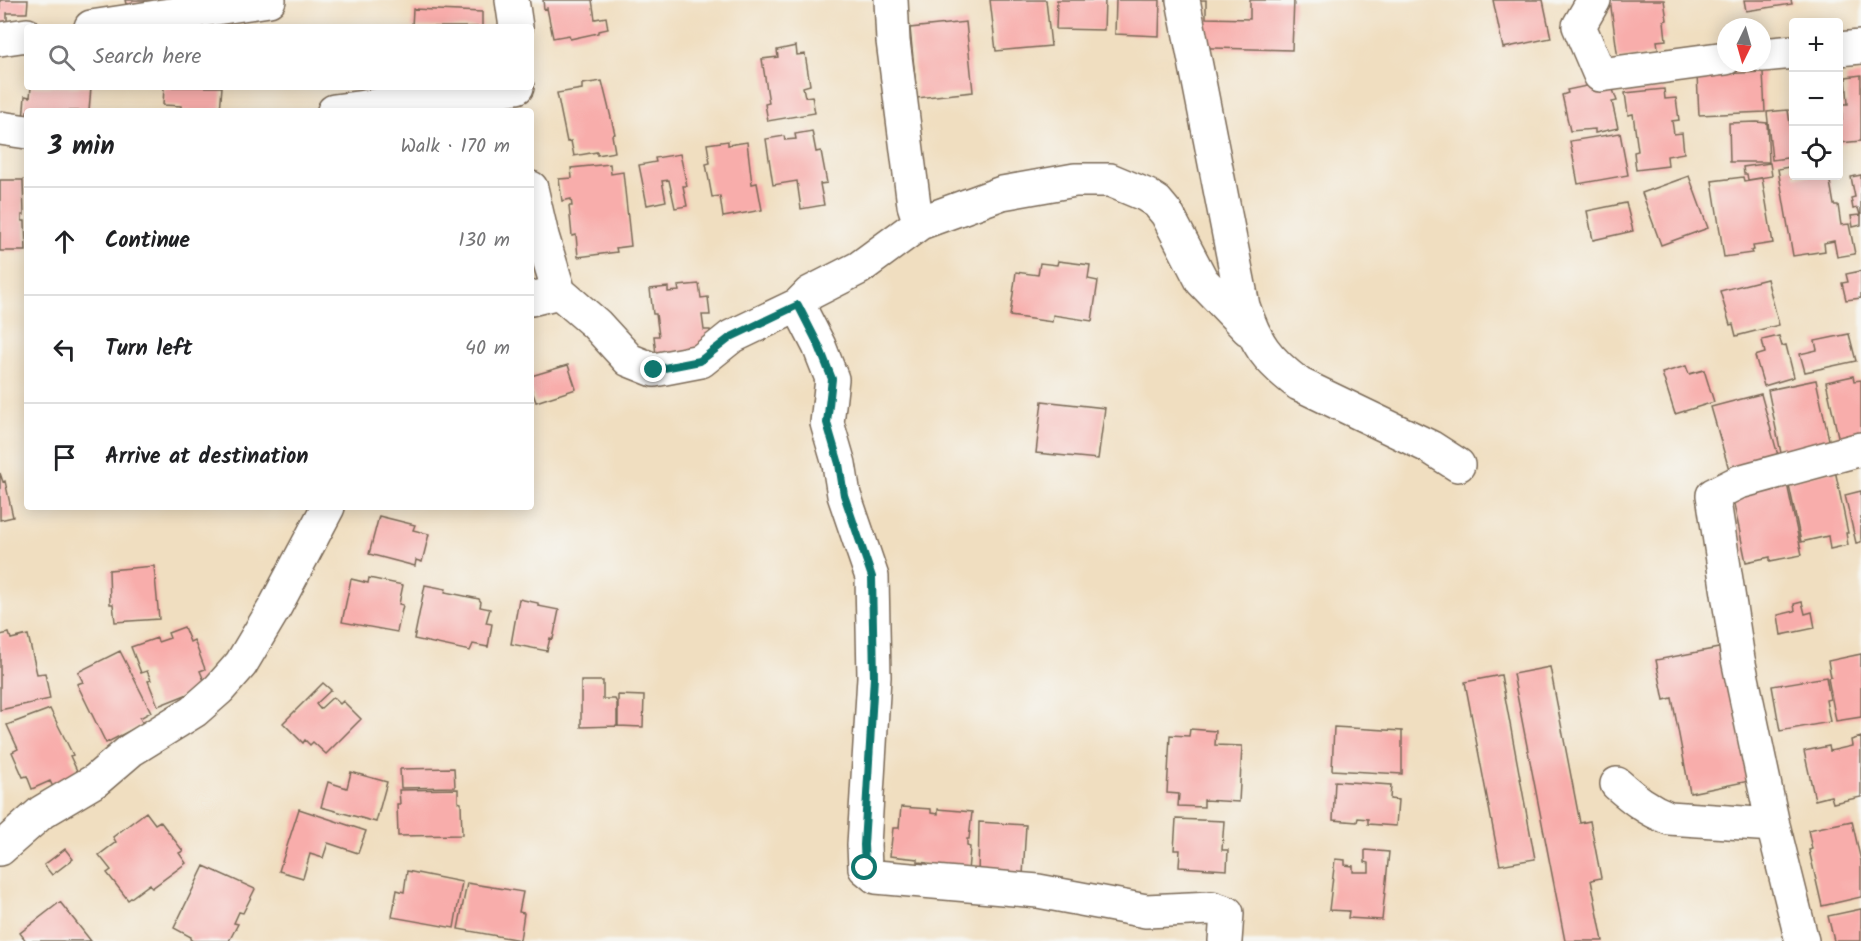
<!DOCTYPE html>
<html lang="en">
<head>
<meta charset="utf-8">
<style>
	:root { --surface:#fff; --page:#f6f6f6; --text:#202124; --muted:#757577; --line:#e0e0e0 }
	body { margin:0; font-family:Kalam,sans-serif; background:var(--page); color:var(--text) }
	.controls { position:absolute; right:18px; top:18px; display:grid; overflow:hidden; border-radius:6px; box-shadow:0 3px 15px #0003 }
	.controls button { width:54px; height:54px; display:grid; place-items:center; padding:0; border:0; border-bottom:2px solid var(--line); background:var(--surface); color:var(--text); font:30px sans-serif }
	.compass { position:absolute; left:1717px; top:18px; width:54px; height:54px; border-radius:50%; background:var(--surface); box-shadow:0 3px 15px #0003; rotate:185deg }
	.stop { position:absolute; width:18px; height:18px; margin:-14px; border:4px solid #0f766e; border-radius:50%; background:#fff }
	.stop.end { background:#0f766e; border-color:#fff; box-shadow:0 2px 6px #0008 }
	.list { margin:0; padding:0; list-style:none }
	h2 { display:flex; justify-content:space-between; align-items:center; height:78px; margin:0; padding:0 24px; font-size:26px }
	h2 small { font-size:20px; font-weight:400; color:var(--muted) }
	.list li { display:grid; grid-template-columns:39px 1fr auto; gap:18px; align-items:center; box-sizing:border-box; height:108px; padding:0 24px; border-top:2px solid var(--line) }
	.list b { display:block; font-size:22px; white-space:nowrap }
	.list em { font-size:20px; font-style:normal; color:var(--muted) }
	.icon { flex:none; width:33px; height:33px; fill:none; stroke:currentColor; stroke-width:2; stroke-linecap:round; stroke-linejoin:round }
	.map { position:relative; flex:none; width:1861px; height:941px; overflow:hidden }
	.search { position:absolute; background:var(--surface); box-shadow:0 3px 15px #0003; left:24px; top:24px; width:510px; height:66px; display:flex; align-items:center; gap:15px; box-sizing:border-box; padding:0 21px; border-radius:6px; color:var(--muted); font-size:22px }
	.panel { position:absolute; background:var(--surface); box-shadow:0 3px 15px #0003; left:24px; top:108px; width:510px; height:402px; border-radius:6px }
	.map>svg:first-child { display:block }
</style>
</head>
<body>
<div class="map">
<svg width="1861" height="941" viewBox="0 0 1861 941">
	<rect width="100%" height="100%" fill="#f6f6f2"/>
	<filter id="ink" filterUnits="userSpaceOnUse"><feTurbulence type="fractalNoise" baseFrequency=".0167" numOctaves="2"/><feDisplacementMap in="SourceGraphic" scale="12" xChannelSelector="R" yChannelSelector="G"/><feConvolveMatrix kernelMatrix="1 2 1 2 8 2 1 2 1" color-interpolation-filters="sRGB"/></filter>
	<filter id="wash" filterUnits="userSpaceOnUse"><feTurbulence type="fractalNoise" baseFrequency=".008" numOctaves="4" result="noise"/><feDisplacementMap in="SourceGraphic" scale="24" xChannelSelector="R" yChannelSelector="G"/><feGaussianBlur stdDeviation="1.35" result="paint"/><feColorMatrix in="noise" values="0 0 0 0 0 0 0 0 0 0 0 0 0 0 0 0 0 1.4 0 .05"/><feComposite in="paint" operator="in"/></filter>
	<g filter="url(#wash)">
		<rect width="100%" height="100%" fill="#f0dec0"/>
		<g id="blocks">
			<!-- building -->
			<path fill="#f8adab" d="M0,0H28L27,13H7V27H0Z
				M125,0H151V2L126,4Z
				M543,0H592L595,19L606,17L608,29L598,31V33L570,39L569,35L553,38L547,8L544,9Z
				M990,0H1046L1051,46L996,51Z
				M1057,0H1105L1104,30L1056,29Z
				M1116,0H1160L1159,36L1115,34Z
				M1178,0H1206V18L1250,19V0H1294L1292,50L1177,47Z
				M1493,0H1543L1551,38L1503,48Z
				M1610,0H1664L1667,20L1664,21L1666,40L1657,41L1659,54L1618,59Z
				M1744,0H1791L1792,4L1746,11Z
				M413,9L482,12V27H412Z
				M966,22L973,92L917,98L910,28Z
				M796,46L797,55L805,54L810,85L803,87L805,97L812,96L815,113L768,121L765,104L769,103L762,59L778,57L777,50Z
				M1763,72L1765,112L1699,115L1697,75Z
				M1861,75V141L1839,143L1838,120H1842L1841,104H1848L1846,77Z
				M602,81L615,134L612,135L615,152L597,155V152L574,156L571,141L567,142L557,93L582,89V84Z
				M1610,81L1617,101L1612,102L1618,128L1595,133V129L1570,131L1562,95L1568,93L1567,90Z
				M31,87H91L89,111H27V121H23L25,96L30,97Z
				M164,87H222L220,111H181V106L163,105Z
				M1664,89L1665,99L1676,98L1679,120L1672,121L1674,134L1682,133L1684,153L1667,156L1668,166L1636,170L1634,152L1638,151L1633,114L1628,115L1625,93Z
				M1788,110L1791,131L1794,130V157L1772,160L1767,112Z
				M1757,122L1767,123L1769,162H1730L1729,123Z
				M812,131L816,152L821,151L827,183L820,184L824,205L801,209L797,181L773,185L766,139L784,136L785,140L796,139L795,134Z
				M1620,133L1628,175L1578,184L1570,141Z
				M728,141V145L747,142L752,184L757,183L762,210L723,217L720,196L712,197L706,164L710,163L707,144Z
				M680,154L687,186H683L687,206L675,208L669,180L662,181L666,201L647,205L639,165L656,162L655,158Z
				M1770,163L1772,176L1748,180L1747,174H1744L1743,167Z
				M610,164L611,174L623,172L631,246L616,248L617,252L578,257L576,235L572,236L569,206H572L571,199L562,201L559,179L572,178L571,168Z
				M1794,166V176H1829L1834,205H1838L1841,225L1849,224L1855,254L1837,257L1834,241L1824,243L1825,251L1793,256L1778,169Z
				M1861,175V225L1853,227L1851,216L1860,215L1858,208L1853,209L1851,198L1855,197L1851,177Z
				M1689,176L1708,228L1661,245L1642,193Z
				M1743,177L1744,181L1762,178L1773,243L1753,246L1754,250L1751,251L1752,253L1724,257L1712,181Z
				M0,180H23L24,215H22V221H25L26,251H0Z
				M1626,203L1633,231L1593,240L1587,211Z
				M1058,261L1090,265L1088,279L1098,281L1092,321L1053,315L1052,322L1010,316L1016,272L1038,275L1040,263L1057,265Z
				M1861,271V298L1846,300L1842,283L1848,282L1846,274Z
				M1767,279L1779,325L1736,336L1733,324L1730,325L1720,291Z
				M699,284L701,298L708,297L710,315H702L704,330H710L713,349L656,355L654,336H659L656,314H653L650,289L668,287V292L679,291L678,286Z
				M1849,334L1856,361L1805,372L1800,354L1817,350L1815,341Z
				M1779,336L1782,346L1786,345L1794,377L1764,386L1755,356L1765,353L1762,340Z
				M568,365L576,389L536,402L531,388V376Z
				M1686,366L1689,374L1704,370L1714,402L1675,414L1662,373Z
				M1853,376L1854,381L1861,380V446L1841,450L1826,382Z
				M1816,380L1830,444L1782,458L1768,390Z
				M1761,394L1779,459L1730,473L1711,407Z
				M1042,401L1105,408L1098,459L1036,453Z
				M1835,470L1848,533H1846L1848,545L1830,549L1828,536L1801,542L1788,480Z
				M0,473L3,482L5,481L13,517L0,520Z
				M1786,479L1802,555L1770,561V557L1746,562L1731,490Z
				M1861,491V542L1856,543L1845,495Z
				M379,516L415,525L413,530L429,534L422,562L416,560L415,566L369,554Z
				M154,566L159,619L115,622L113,604H110L109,570Z
				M369,578L403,585L399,604L403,605L397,632L342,622L351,579L368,583Z
				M425,585L446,589L445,592L479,599L481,602L480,607L490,609L486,623L492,624L488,647L473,644L470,651L414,639Z
				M519,599L538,603V606L559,610L553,639L550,638L547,651L511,644Z
				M1802,602L1805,614L1812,612L1815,628L1781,635L1778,615L1795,611L1794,604Z
				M184,627L190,642L194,640L205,669L200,671L208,690L190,697L188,694L158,706L148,681L151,680L147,671L141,673L131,647L157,638L158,642L170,638L168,633Z
				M9,633L11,639L28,635L37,674L45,673L50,699L0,710V635Z
				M1724,647L1749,781L1690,793L1672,698L1664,700L1656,660Z
				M120,651L151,712L140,718L143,724L106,743L77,684L83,682L78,672Z
				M1861,654V717L1836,721L1828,678L1831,677L1828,661Z
				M1550,667L1580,823L1590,821L1601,878L1591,880L1603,941H1565L1513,674Z
				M1501,675L1535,859L1500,865L1465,682Z
				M1826,677L1830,699L1826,700L1830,722L1780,731L1772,686Z
				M581,681H603V699H615L617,703V726L581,727Z
				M323,683L331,690L316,704L320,709L333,697L340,704L343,701L361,719L326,754L313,742L310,745L305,740L303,743L283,723Z
				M618,695L644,696L643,727L618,726Z
				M50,709L73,755L70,756L79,775L53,787L50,781L32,789L27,776L23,777L12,752L18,749L7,725Z
				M1334,727L1402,731V774L1332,770Z
				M1190,729L1216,731L1215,745L1242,746L1239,802L1204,800V807L1178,806L1179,794L1167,793L1170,735L1189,736Z
				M1861,737V797L1833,803L1831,796L1815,800L1804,751L1829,746L1830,751L1852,746L1851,740Z
				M454,768L455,787L401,788L400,769Z
				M351,772L387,782L376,822L321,807L328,782L347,788Z
				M1335,781L1391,785L1390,799L1398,800L1396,826L1368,824V819L1358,818L1357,822L1333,820Z
				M458,789V802L461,803L462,835L398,836L397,804H400L399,790Z
				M901,807L931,809V813L938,814V809L972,812L969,839H967V846L970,847L968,872L926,874L927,863L918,862V859L890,856L893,828H899Z
				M299,809L366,831L358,853L328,843L323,858L310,854L303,878L279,871Z
				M146,812L155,824L160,821L183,851L179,853L186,863L152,888L150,884L128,900L107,873L111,870L99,855L116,842L113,837Z
				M1176,819L1224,821L1222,850H1228L1227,870L1179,867L1180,850H1174Z
				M1852,821L1861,861V897L1822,906L1809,850L1812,849L1808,830Z
				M979,822L1026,825L1023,875L978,878Z
				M65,849L73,859L52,875L44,865Z
				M1365,850L1389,852L1382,920L1348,918L1349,911L1329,910L1335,859L1345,860V865L1353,866V872H1369V863L1365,862Z
				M204,866L255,889L243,913L239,912L234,923L238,924L229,941H193L190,939L191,937L174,928Z
				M407,871L462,882L454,928L392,917L397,890L404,892Z
				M467,883L523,892L519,912L524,913L520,940L458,929Z
				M60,902L91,941H26L20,933Z
				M1861,909V941H1834L1828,916Z"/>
		</g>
	</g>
	<g filter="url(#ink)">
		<use href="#blocks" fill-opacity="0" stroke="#7a6957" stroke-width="1.5"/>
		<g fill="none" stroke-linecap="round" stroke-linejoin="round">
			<defs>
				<path id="minor" d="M512,0L516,27
					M891,0L893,41L914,205L920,223
					M1183,0L1243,306C1256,344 1266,359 1299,384L1430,447L1458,465
					M1594,0L1579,26L1600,75L1726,58
					M91,27L269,0
					M0,39L27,35
					M1838,49L1861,47
					M1762,55L1794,52
					M334,111L517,87
					M0,128L27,132
					M531,188L542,236L559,292L531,299
					M559,292L596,324L629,360L654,370L701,361L731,337L798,305L819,346L832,379L827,423L839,464L844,495L872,577L874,677L864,845L865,868L876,877L1038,891L1146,911L1212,908L1227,913L1225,941
					M798,305L810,293L859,268L920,223L1002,193L1075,180H1110L1146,195L1157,202L1167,214L1202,281L1248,329
					M1617,784C1633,798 1648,810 1669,818L1773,825
					M0,849L42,812L96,780L131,750L194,711L219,689L241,664L275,607L328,507
					M1802,941L1773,825L1738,659L1713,495L1739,482L1861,449"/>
			</defs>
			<!-- minor casing -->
			<use href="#minor" stroke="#7a6957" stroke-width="36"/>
			<!-- minor -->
			<use href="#minor" stroke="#fff" stroke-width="33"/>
		</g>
	</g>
	<g fill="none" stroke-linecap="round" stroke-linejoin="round" filter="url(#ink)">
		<!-- route -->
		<path stroke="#0f766e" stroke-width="8" d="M654,370L700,361L731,337L798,305L819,346L832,379L827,423L839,464L844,495L872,577L874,677L864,845L865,868"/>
	</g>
</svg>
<div class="controls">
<button>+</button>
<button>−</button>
<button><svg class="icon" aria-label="locate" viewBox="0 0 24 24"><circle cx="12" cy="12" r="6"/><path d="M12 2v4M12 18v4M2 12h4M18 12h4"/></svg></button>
</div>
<svg class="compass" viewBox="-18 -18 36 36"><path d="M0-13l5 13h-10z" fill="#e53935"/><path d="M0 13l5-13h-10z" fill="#757577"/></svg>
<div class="stop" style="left:865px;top:868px"></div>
<div class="stop end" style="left:654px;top:370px"></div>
<div class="search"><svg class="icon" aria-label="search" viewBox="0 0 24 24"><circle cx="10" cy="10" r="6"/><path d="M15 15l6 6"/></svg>Search here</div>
<section class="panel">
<h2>3 min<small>Walk · 170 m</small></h2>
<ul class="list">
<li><svg class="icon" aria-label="ahead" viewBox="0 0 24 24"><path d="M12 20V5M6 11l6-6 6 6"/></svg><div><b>Continue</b></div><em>130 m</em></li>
<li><svg class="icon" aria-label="left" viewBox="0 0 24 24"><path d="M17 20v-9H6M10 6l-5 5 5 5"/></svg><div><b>Turn left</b></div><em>40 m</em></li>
<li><svg class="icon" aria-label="arrive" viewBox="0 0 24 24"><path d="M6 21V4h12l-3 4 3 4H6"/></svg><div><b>Arrive at destination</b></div></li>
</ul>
</section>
</div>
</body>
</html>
